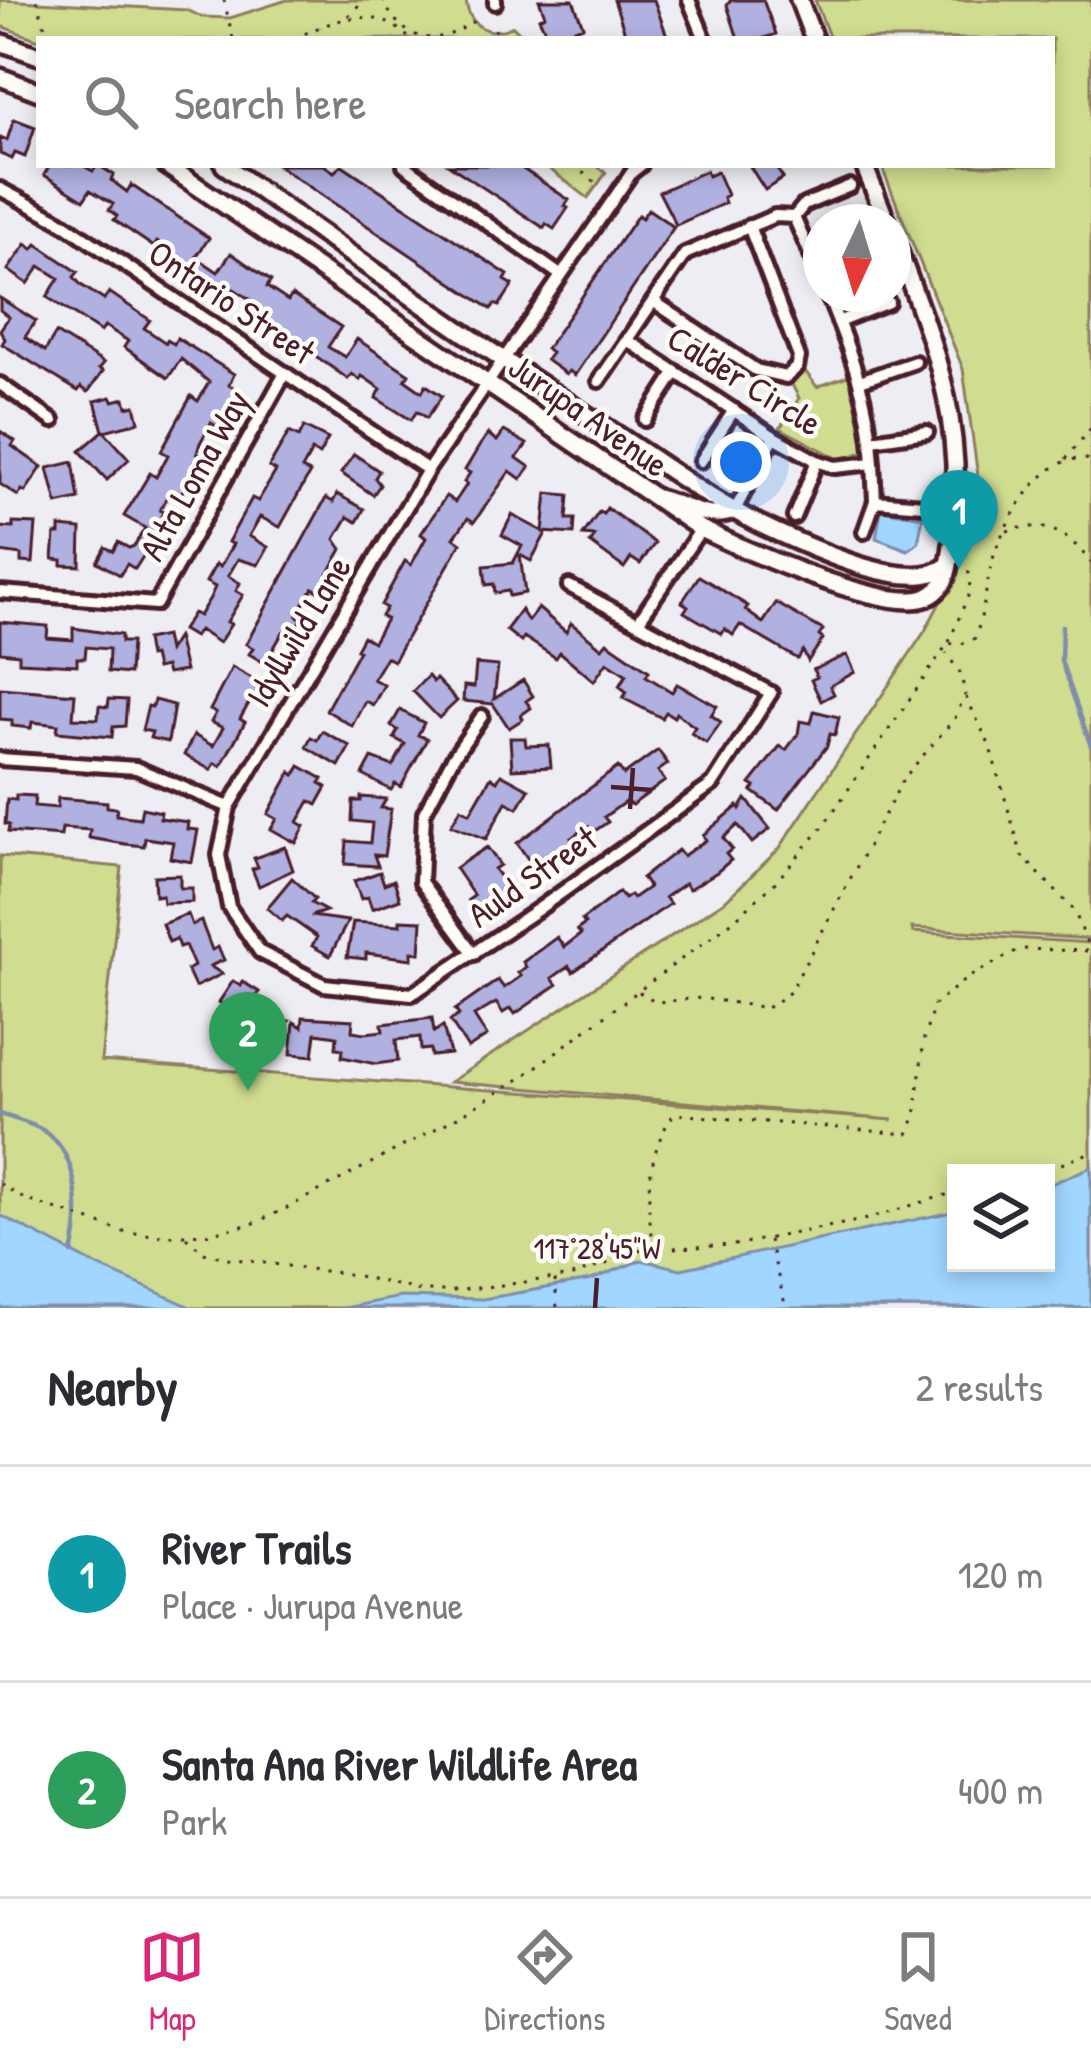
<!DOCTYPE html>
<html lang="en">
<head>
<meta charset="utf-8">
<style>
	:root { --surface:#fff; --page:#f7f7f7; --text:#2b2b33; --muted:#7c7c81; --line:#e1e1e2; --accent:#db2777 }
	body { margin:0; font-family:"Patrick Hand",sans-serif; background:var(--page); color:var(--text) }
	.controls { position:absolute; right:36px; bottom:36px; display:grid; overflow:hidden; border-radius:0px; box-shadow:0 6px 18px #0003 }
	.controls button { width:108px; height:108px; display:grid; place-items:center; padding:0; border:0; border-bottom:3px solid var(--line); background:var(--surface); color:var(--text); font:60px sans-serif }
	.compass { position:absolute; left:803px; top:204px; width:108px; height:108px; border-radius:50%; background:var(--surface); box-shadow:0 6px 18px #0003; rotate:184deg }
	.you { position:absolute; left:741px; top:462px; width:42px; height:42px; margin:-30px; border:9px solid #fff; border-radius:50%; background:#1a73e8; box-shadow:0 0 0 18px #1a73e833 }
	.badge { display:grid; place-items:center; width:78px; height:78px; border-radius:50%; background:var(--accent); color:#fff; font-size:39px; font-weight:700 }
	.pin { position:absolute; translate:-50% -99px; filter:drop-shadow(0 3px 6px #0008) }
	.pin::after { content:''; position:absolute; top:63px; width:42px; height:36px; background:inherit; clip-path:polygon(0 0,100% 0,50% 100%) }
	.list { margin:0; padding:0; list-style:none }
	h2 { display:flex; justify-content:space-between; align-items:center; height:156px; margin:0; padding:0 48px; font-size:51px }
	h2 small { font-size:39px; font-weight:400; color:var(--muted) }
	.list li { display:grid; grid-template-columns:78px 1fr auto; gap:36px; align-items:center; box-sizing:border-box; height:216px; padding:0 48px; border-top:3px solid var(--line) }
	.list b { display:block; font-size:45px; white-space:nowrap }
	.list p { margin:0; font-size:39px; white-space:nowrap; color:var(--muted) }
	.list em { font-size:39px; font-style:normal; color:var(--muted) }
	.icon { flex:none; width:66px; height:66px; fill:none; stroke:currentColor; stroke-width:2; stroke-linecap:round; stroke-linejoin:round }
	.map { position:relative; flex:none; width:1091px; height:1308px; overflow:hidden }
	.search { position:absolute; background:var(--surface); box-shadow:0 6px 18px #0003; left:36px; right:36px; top:36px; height:132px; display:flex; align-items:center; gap:30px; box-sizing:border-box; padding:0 42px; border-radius:0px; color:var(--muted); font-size:45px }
	.sheet { height:588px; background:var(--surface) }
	nav { display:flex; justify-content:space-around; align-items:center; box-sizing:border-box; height:168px; border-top:3px solid var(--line); background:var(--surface); font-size:33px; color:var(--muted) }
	nav a { display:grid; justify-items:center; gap:6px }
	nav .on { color:var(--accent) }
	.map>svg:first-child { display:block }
</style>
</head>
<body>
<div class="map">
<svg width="1091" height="1308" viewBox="0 0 1091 1308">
	<rect width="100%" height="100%" fill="#eeedf3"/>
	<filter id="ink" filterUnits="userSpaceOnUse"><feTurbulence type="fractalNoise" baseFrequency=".00833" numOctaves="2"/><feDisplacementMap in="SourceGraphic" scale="24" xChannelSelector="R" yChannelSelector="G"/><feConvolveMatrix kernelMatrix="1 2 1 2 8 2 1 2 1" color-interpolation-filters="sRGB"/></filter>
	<g filter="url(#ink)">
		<!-- green -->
		<path fill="#d0dc8f" stroke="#8d7e5d" stroke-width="3" fill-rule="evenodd" d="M0,0L187,10L202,17L230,18L287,0H466C469,27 489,38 513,26L526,39L39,40L0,26Z
			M815,0H1091V939L912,928L913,932L1091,943V1308H0V856L122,867L101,1061L893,1120L450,1082L726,900L779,849L925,631L969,547L978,477L963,369L881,165H1052V39H830ZM956,1173H1046V1263H956Z
			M544,165H596L606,173L588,198Z
			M805,371L817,387L853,374L865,452L839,459L780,428L799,398L790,381Z"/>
		<!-- water -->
		<path fill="#a0d6ff" stroke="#7e8daa" stroke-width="3" d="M881,510L923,517L918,543L908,550L876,538Z
			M1091,1167V1308H343L400,1297L483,1299L591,1280L641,1260L681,1269L956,1211V1263H1046V1186Z
			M0,1215L100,1267L193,1308H0Z"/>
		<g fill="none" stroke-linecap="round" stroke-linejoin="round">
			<!-- stream -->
			<path stroke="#7e8daa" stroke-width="4.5" d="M1062,626L1061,661L1091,746
				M0,1114C15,1119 41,1126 52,1137C80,1164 81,1219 72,1253"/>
		</g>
		<!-- building -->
		<path fill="#b0b0e1" stroke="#4a1f2b" stroke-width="3" d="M539,0H573L583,26L549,39L539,18L545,15Z
			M614,0H654L667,36L627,39Z
			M731,0H763L776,34L762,39H738L727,5Z
			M14,119L35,127L25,157L15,153L12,159L0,154V138L7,140Z
			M50,165H82L93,171L98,165L114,175L111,180L127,192L131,185L209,238L196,257L218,272L231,253L271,281L267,287L288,301L292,295L341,327L328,347L345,357L357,339L409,374L405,380L422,392L426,385L442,396L427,418L417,411L411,420L376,398L381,389L362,376L360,380L352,374L348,379L310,352L313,347L286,330L283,335L245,308L251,300L234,289L232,292L223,286L219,291L175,262L179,256L157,242L154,247L114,220L117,216L109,210L113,204L90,190L84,200L44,175Z
			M277,165H324L334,172L342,165L508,275L505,280L513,285L499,306L495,304L491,309Z
			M449,165H517L569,200L565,206L568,208L554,229L546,224L544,228Z
			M749,165H774L783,178L765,190Z
			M706,171L708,176L717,172L727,195L723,197L725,203L676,225L659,192Z
			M648,209L674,227L575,375L569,371L566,374L546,360L551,353L546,349L638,215L642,218Z
			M26,244L33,249L37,244L78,272L74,277L81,285L104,300L109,292L150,320L144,328L166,343L167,340L174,344L177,338L234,374L229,385L238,390L218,427L211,423L200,443L197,453L202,455L180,496L170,491L160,510L163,512L160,519L165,522L135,569L127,564L120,575L97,562L105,547L113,551L118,542L129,548L134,546L145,528L124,516L150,473L156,477L168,455L161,451L191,396L198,401L209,382L181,359L168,378L124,347L128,341L105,326L101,332L47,297L59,278L40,266L28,284L8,270Z
			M0,298L36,321L25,337L45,351L56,333L104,363L99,369L103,371L88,392L81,387L78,391L2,344L5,339L0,330L9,317L0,310Z
			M111,397L113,401L125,398L127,407L135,405L139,422L104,431L129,459L107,480L80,451L103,431L95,401Z
			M304,427L328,439L319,455L312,451L302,469L310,473L280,527L260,517L249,536L268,547L258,565L238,559L228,576L240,583L236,591L243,595L227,622L231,624L219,643L199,630L194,637L182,630L193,613L199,616L210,598L215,587L206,582L216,564L220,567L233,544L228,542L252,498L258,501L276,471L269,467L289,432L299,437Z
			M0,431L15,441L12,446L42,467L25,492L22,490L18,496L0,484Z
			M504,431L527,444L517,458L530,467L521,479L510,471L474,522L468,518L454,538L461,543L393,661L386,657L373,679L384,685L373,705L365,701L352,726L326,710L359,650L356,649L363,636L373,642L386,619L381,616L386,608L381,605L405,561L411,565L426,538L421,534L446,496L455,502L467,484L464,482L470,473L465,470L480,445L488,434L497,441Z
			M354,454L379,471L375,478L380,485L373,495L341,473Z
			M73,462L79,499L57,504L48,468Z
			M547,493L569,495L567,519H575L574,534L543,532Z
			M337,494L364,509L357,522L348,517L335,539L342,549L332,567L318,591L313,588L308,596L297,616L302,619L292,637L283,632L272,651L282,657L275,669L249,654L253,648L246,644L326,498L333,502Z
			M607,508L655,543L640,564L631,558L624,568L590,543L595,536L583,535L599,512L603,514Z
			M512,515L546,533L531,561L520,555L525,593L509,596L508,591L495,593L494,584L486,585L484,566L513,563L522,546L502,535Z
			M13,523L36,524L33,563L21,562V555L0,552V527L13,528Z
			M60,527L81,529L80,566L62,565V560L53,559L55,534H60Z
			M699,576L748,606L745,610L763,623L776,603L823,630L819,636L823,639L808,661L803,651L798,659L740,625L733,635L725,629L722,634L684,612L688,606L682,602Z
			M538,608L566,632L571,623L602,648L607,642L649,671L646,676L672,692L677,684L717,706L711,715L721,722L706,743L691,733L695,727L676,713L674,717L666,712L662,718L623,698L627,692L619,686L627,675L607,662L594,681L560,652L556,658L524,637L521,642L506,630L521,610L528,621Z
			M0,622L48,626L47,638L73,640V628L121,635V642H131L129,674L108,672L109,649L86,647L85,658H77V665L19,662V654L0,652Z
			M165,636L168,651L177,637L185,671L167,674L165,667L156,669L153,656L149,657L146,640Z
			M847,655L855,672L830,686L834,694L821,701L811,680L817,677L813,670Z
			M476,664L498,666L494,699L523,680L533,696L526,701L531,708L521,715L523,719L509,728L493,704L463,701L464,686L474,687Z
			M232,667L266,686L258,699L253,696L240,719L245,722L221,766L215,763L211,770L184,755L194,735L213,746L223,728L211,722L216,713L210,710Z
			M428,676L433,682L436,679L457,701L439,718L413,691Z
			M0,688L75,694L73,718L98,719L99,706L108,707L109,699L127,700L125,726L113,727L112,737L57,732L58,725L32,722L31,728L12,726V720L0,719Z
			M154,700L174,705L168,742L150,738L152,732L142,730L148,706L152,707Z
			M400,710L424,723L418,735L427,739L401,787L395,784L391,790L363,775L372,758L393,766L405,744L394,738L398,730L391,726Z
			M814,711L839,717L835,735L830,734L827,746L778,810L752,791L755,787L750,784L780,746L786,750L798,734L800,721L811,723Z
			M322,731L350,746L339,766L306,747L311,737L317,740Z
			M510,738H525L526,746L549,745L551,767L512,769Z
			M658,750L668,764L658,771L665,781L632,805L625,802L604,817L608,822L593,832L588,826L571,838L578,847L532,879L523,867L530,862L517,843L618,767L624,775Z
			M300,766L323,779L320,783L327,787L317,805L310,801L298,822L305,826L296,843L271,829L277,819L268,814L291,772L295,775Z
			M501,774L529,789L518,808L506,802L486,839L451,825L461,808L470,813L491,777L497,781Z
			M16,795L35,796L34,806L57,808L58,798L107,802V807L117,808L116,815L140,818L142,808L161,812L160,818L188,822L187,829L198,830L192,862L170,858L173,842L145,838L144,846L125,844L89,838L90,830L62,828L61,836L8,832L9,825L5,824L7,799L16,800Z
			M361,797L386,799L381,808L391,809L384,856L374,855L378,866L345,864L347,841L370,843L372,823L352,821L353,801H361Z
			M746,799L770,829L752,843L738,825L723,838L732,849L726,854L731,860L717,872L689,889L685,883L665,897L670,904L573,972L569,966L552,978L557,985L515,1014L511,1008L503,1013L496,1003L474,1016L487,1036L468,1048L450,1021L459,1015L455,1010L498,980L504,988L521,976L518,973L526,967L523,962L557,937L564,947L581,934L577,930L585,924L582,920L619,892L624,899L630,895L633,898L649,887L642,878L678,850L683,856L706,840L703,835L738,806L740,809Z
			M285,847L293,870L259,886L252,869L258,867L254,858Z
			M487,847L500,865L494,869L515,898L490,916L486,909L479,914L468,900L474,896L455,868Z
			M380,872L384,884L394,880L400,899L372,909L368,897L361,899L354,881Z
			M180,875V888H192V902L163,903L162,895L155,896L154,876Z
			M292,878L315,899L311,903L326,911L311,916L348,921L330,956L312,946L317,937L287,916L282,921L267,908Z
			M188,914L192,925L201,921L212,950L218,947L224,960L210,966L222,974L195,987L187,970L194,966L185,945L179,947L176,939L169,942L162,924Z
			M400,920L422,921L420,953L412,952V959L366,953V959L347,957L353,922L400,925Z
			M233,981L241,986L243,982L259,992L255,997L280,1013L275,1020L289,1021L270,1051L255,1041L260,1034L218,1010L222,1004L219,1002Z
			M303,1017L353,1020L352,1031L365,1033L383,1031L382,1024L432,1018L434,1032L443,1026L450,1054L431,1056L430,1049L421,1050L420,1037L396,1040L398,1061L376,1064L342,1057L343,1049L336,1048L337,1036L316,1033L313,1056L291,1054L294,1022L302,1027Z"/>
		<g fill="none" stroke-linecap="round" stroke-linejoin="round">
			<defs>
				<path id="minor" d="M689,0L705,39
					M495,3V0
					M404,165L559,274
					M0,189L60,221L428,470
					M794,217L821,279
					M794,217L804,205L850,186
					M653,301L756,370L786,377L797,367L799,357L749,226
					M838,322L888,302
					M627,340L774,437L817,461L835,467L873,463C870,403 850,349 827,294
					M599,381L685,254L775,216L794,217
					M860,381L915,362
					M0,384L53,421
					M645,420L676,372
					M872,440L927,432
					M701,461L734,410
					M875,501L923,505
					M735,510L774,437
					M794,517L817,461
					M864,532L875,501L873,463
					M569,586L771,693L713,784L540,908L412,994L324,985L260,952L229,907L219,855L229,807L428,470L632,172L641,165
					M0,592L156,604L284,375
					M638,622L701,529
					M0,759L136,768L229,807
					M474,954L421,882L424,813L453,758L482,716"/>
				<path id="tertiary" d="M654,497C679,501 712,525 735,510"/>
				<path id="secondary" d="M799,0L814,39
					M0,42L39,56
					M0,77L39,92
					M166,165L701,529C742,549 883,612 925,598C948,590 949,567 952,545C967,424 935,347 893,236
					M224,165C352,255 479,346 610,430C663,465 716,505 774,531C814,549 910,595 947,566
					M864,165L887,222"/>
			</defs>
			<!-- minor casing -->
			<use href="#minor" stroke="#4a1f2b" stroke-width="20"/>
			<!-- tertiary casing -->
			<use href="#tertiary" stroke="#4a1f2b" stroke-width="22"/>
			<!-- secondary casing -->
			<use href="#secondary" stroke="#4a1f2b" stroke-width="24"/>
			<!-- path -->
			<path stroke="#4a1f2b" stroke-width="3" stroke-dasharray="3 9" stroke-linecap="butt" d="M37,0L45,27L54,39
				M224,0L233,39
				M383,0C403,44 439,48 475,20
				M348,16L364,0
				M495,29L496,39
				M294,39C334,19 375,3 410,39
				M317,39L320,27
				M573,165L600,186
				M1066,459L1091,428
				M1007,531C1045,520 1067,531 1091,563
				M949,642L970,591L969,573L961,571
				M966,697L989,744L1022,856L1074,910L1089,948
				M639,992L657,1002L702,998L767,1008L790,992L904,778L955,718L965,695L961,674L946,653
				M1039,1173L1091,1152
				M0,1184L24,1199L124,1232L163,1236L206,1234L252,1224L287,1208L463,1114L521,1078L730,923L772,886L822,828L948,643L960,645L975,638C986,608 986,574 998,544C1012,511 1048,449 1091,460
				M186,1237L204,1253L228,1258L354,1275L421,1291H454L572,1276L606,1264L633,1250L734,1245L863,1220L956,1192
				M769,1240L786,1308
				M655,1246C643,1204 648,1148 674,1114L908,1134L915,1118L924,1038L934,1005L967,978L1020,949L1091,951
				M555,1280L557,1308"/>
			<!-- minor -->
			<use href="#minor" stroke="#fdfcf7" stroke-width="10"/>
			<!-- tertiary -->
			<use href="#tertiary" stroke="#fdfcf7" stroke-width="14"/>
			<!-- secondary -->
			<use href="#secondary" stroke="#fdfcf7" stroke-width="15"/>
		</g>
	</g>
	<!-- ticks -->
	<path fill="none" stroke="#4a1f2b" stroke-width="4.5" d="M611,787L652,790M630,809L633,768M595,1308L597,1278"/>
	<g text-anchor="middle" stroke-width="9" stroke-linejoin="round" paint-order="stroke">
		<!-- street labels -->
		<g font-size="36" fill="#4a1f2b" stroke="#fdfcf7">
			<text transform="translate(232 302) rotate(34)" y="13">Ontario Street</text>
			<text transform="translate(745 380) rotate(32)" y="13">Calder Circle</text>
			<text transform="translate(589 415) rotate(35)" y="13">Jurupa Avenue</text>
			<text transform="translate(194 475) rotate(-61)" y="13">Alta Loma Way</text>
			<text transform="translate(298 631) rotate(-59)" y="13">Idyllwild Lane</text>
			<text transform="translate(532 876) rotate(-35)" y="13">Auld Street</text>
		</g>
	</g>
	<g font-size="30" text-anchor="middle" fill="#4a1f2b" stroke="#fdfcf7" stroke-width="9" stroke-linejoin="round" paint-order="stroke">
		<text x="597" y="1259">117°28'45"W</text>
	</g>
</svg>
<div class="controls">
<button><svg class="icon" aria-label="layers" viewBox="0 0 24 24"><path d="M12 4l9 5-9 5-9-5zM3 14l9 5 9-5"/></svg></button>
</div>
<svg class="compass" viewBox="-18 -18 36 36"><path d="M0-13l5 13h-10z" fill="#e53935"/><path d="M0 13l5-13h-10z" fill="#7c7c81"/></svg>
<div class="you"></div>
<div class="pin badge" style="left:959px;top:569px;background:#0f9aa8">1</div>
<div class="pin badge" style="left:248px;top:1091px;background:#2e9e5b">2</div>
<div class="search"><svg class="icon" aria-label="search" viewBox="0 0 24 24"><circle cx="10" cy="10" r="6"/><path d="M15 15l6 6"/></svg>Search here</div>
</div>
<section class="sheet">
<h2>Nearby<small>2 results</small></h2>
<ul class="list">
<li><span class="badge" style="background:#0f9aa8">1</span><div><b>River Trails</b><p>Place · Jurupa Avenue</p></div><em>120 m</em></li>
<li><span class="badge" style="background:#2e9e5b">2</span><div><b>Santa Ana River Wildlife Area</b><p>Park</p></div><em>400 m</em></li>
</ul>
</section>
<nav>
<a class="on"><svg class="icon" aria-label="map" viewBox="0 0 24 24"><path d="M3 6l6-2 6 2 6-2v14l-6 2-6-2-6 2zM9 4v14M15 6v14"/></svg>Map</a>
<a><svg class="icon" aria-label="directions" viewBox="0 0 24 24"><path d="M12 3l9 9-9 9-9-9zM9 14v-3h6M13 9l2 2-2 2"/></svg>Directions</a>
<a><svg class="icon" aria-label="saved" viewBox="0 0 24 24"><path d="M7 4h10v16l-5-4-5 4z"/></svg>Saved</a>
</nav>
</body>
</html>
